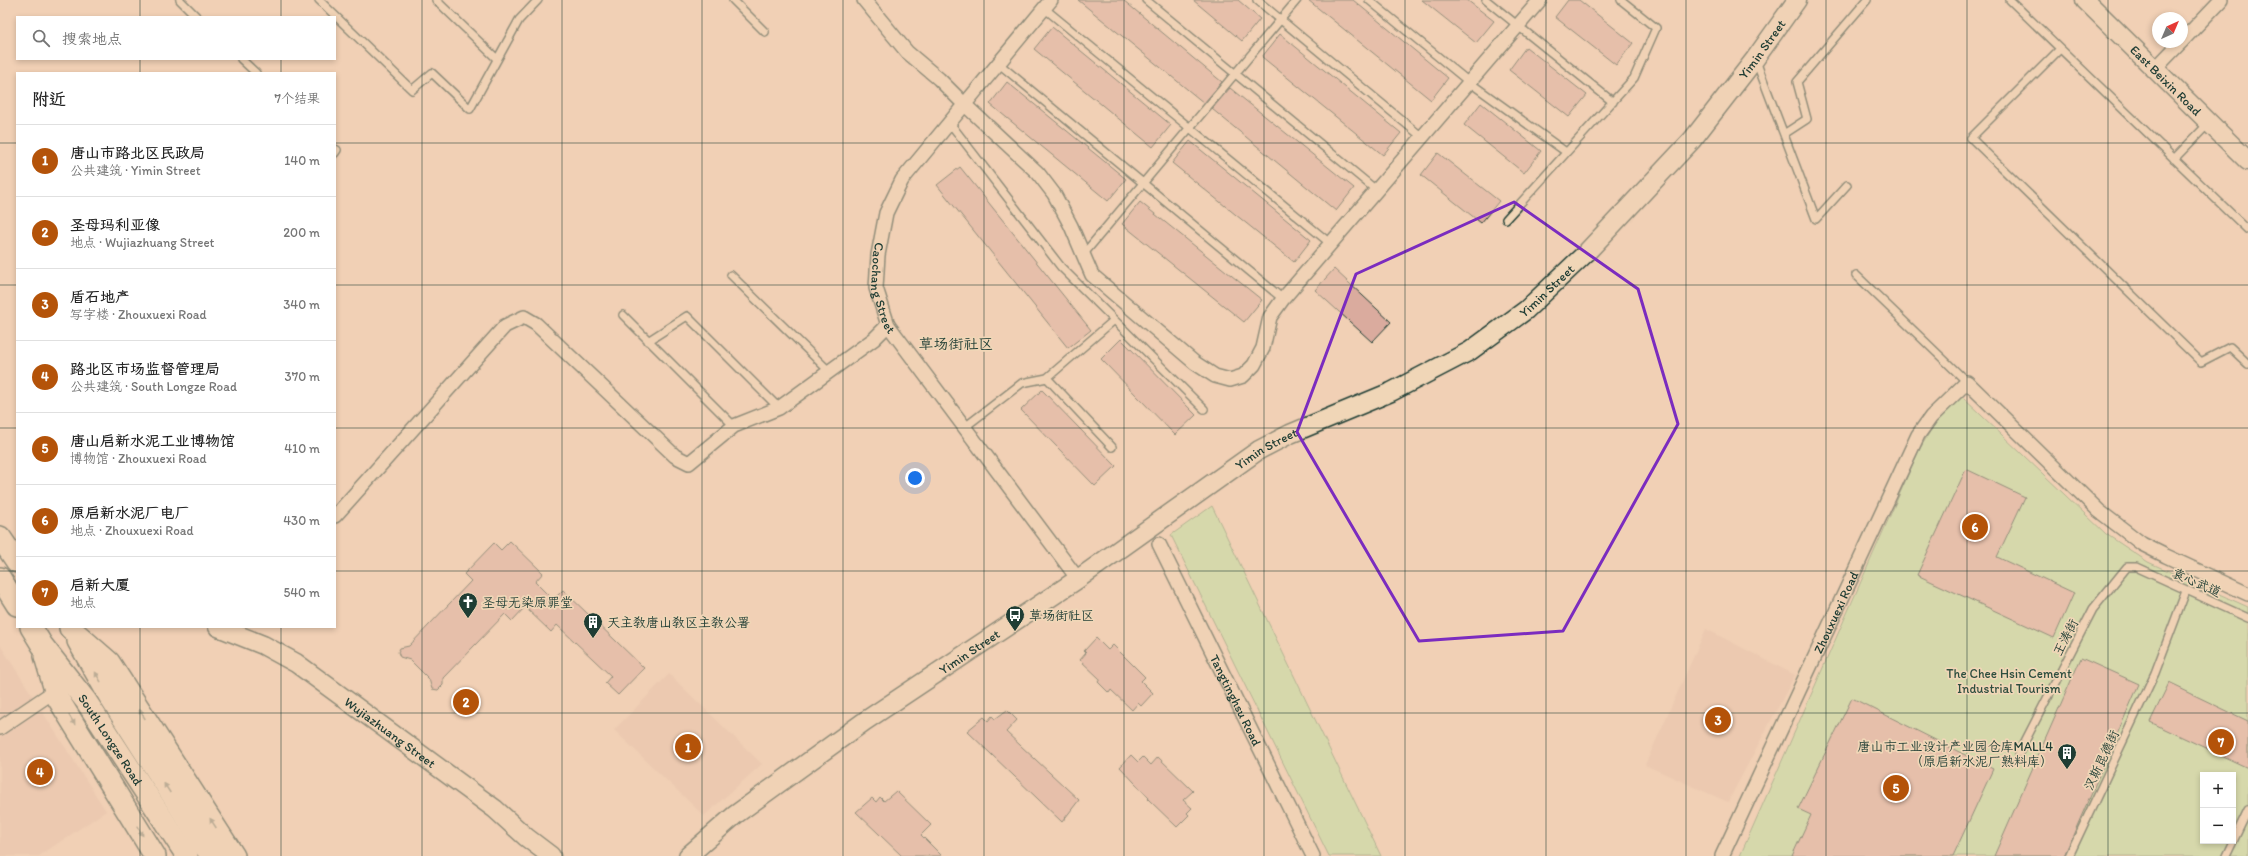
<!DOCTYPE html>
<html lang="zh">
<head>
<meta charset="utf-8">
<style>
	:root { --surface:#fff; --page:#f6f6f6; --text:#222; --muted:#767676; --line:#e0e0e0; --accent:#b45309 }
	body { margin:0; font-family:Itim,"LXGW WenKai TC",sans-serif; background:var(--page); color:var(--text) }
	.controls { position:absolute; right:12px; bottom:12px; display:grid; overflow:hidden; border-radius:0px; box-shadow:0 2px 6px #0003 }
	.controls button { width:36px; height:36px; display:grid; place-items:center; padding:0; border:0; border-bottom:1px solid var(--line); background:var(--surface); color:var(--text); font:20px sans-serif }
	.compass { position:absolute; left:2152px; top:12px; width:36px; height:36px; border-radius:50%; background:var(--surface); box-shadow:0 2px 6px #0003; rotate:44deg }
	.you { position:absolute; left:915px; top:478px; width:14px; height:14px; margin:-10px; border:3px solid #fff; border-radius:50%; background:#1a73e8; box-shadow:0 0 0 6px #1a73e833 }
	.badge { display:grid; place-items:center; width:26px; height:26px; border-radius:50%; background:var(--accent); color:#fff; font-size:13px; font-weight:700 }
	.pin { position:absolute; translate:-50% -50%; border:2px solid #fff; box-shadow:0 1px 4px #0006 }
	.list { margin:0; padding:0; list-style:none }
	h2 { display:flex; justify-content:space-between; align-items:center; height:52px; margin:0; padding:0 16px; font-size:17px }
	h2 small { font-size:13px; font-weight:400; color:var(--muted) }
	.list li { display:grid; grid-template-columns:26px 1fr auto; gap:12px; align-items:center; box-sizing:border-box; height:72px; padding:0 16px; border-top:1px solid var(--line) }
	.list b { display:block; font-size:15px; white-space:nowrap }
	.list p { margin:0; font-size:13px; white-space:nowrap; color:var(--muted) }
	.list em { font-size:13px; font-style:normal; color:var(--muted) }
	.icon { flex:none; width:22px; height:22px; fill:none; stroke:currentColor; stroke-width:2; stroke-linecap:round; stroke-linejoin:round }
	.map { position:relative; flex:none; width:2248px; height:856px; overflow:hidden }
	.search { position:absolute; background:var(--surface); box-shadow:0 2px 6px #0003; left:16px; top:16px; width:320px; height:44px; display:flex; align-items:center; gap:10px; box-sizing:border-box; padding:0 14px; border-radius:0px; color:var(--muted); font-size:15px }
	.panel { position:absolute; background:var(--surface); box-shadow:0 2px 6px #0003; left:16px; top:72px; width:320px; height:556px; border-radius:0px }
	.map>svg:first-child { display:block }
</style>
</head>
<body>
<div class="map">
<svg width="2248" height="856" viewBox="0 0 2248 856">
	<rect width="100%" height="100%" fill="#f1d0b5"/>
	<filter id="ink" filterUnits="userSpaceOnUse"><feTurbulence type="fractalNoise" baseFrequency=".025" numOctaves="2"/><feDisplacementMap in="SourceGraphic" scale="8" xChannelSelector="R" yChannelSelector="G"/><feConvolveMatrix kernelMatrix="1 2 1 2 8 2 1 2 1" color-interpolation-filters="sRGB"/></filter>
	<g filter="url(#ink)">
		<!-- built -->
		<path fill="#e6c2ac" d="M1706,629L1795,675L1728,802L1645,765Z
			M0,645L36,701L0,726Z
			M669,674L762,764L704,816L614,730Z
			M38,705L106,811L39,856H0V732Z"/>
		<!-- green -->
		<path fill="#b7e3a1" stroke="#6b906a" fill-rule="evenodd" d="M1961,396L2106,534L2148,562L2248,607V856H1740L1919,450L1937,420ZM2203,775H2233V841H2203Z
			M1212,506L1381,856H1329L1171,535Z"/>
		<!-- building -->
		<path fill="#daab9e" stroke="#1f3d34" d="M1078,0H1123L1222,82L1204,103Z
			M1193,0H1238L1260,19L1242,41Z
			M1308,0H1353L1448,78L1431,100Z
			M1422,0H1467L1494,21L1476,43Z
			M1568,0H1579L1633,43L1616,65L1555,17Z
			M1052,27L1171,125L1153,147L1034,49Z
			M1280,34L1401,133L1383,155L1262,57Z
			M1526,47L1587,95L1569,117L1509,70Z
			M1007,82L1126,179L1108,201L990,104Z
			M1230,88L1354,188L1336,211L1212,109Z
			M1481,103L1541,151L1524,173L1464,125Z
			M1190,141L1311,240L1294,262L1172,163Z
			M1438,153L1499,201L1481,223L1421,175Z
			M960,167L1091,330L1068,348L937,185Z
			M1140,202L1262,300L1244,322L1122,224Z
			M1334,269L1391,322L1372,342L1315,290Z
			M1121,339L1196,415L1175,435L1101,359Z
			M1042,390L1116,466L1095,486L1021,410Z
			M1966,469L2025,497L1997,557L2074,593L2054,638L1917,575Z
			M510,541L543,573L535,582L553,600L563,590L644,668L618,695L605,683L611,676L557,625L551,632L525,607L512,621L505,614L443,678V685L438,690L432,689L429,679L410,660L400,657L398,652L400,648L409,646L471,581L464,574L494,543L501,550Z
			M1096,638L1108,650L1113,645L1145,677L1141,681L1153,693L1141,706L1138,703L1132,710L1111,690L1109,693L1098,682L1100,679L1080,660L1086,653L1084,651Z
			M2081,658L2139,684L2064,856H1994Z
			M2169,683L2248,721V768L2150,722Z
			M1852,698L1993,769L1953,856H1792L1811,815L1798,809Z
			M1007,710L1017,720L1006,732L1079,800L1062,822L967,731L984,717L988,721L992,716L995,719Z
			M1131,755L1138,762L1143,757L1151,765L1158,757L1193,791L1183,800L1192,808L1187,813L1189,815L1177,827L1148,799L1149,798L1120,767Z
			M896,791L931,825L921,835L942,856H902L856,812L872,798L876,802L880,797L884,801Z"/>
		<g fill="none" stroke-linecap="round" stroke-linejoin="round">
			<defs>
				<path id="lane" d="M180,0L197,17
					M319,0L412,90L432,73L470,109L519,20L538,0
					M436,0L497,59
					M733,0L765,32
					M1146,0L1376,190
					M1257,0L1422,137
					M1369,0L1469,82L1566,152
					M1486,0L1613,102
					M2010,0L2248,230
					M1044,8L1331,244
					M2060,49L1971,138L2201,362L2230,347L2248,364
					M241,59L256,73
					M1756,61L1816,219L1847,185
					M998,63L1283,299
					M949,122L1061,267L1204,409
					M1784,134L1807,119L1797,82L1867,0
					M335,149L337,150L335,153
					M2174,159L2209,123
					M1506,219L1634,78L1656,28L1621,0
					M1082,256L1297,0
					M731,275L830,372
					M1856,275L1967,382
					M623,315L734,426
					M648,341L687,316L779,408
					M1047,378L1112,447
					M965,427L1022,383L1047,378L1113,321
					M2019,753L2093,609L2127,567H2136L2248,618
					M2069,856L2155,673L2186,591
					M2226,856L2248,810"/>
				<g id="street">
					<path d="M864,0L907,52L939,79L964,104L1038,173L1054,194L1071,226L1092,275L1195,363L1215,376L1230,380L1243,376L1254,365L1263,348L1270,317L1283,299L1540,0"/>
					<path id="s1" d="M1051,0L902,180L886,213L878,255L876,288L888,325L1078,579"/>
					<path d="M2182,41L2221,0"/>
					<path d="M2155,69L2181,42"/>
					<path d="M335,516L505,326L524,317L536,324L675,456L689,463L734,426L779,408L874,339L888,325"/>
					<path id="s2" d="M1159,544L1313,856"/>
					<path d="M0,728L56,690"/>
					<path id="s3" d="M1722,856L1918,435L1931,417L1967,382L2099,511L2124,530L2142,544L2166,556L2248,594"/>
				</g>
				<g id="secondary">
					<path id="s4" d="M2085,0L2248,161"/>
					<path id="s5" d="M218,627L263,645L296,663L495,809L526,837L551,856"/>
					<path id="s6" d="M688,856L735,815L865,721L1078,579L1259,450L1290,434L1391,392L1470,351L1526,310L1586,253L1692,140L1755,59L1797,0"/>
				</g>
				<g id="primary">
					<path d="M0,537L17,562"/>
					<path d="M0,578L17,605"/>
					<path id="s7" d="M31,627L42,645L86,701L187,856"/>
					<path d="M70,628L109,662L234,856"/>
					<path d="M78,641L111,699L211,856"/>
					<path d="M45,656L57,697L155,856"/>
				</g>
			</defs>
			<!-- lane casing -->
			<use href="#lane" stroke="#1f3d34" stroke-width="10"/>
			<!-- street casing -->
			<use href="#street" stroke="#1f3d34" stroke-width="16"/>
			<!-- secondary casing -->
			<use href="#secondary" stroke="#1f3d34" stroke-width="21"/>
			<!-- primary casing -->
			<use href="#primary" stroke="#1f3d34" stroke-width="24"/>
			<!-- lane -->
			<use href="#lane" stroke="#f0d6b7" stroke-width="7"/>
			<!-- street -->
			<use href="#street" stroke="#f0d6b7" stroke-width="13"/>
			<!-- secondary -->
			<use href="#secondary" stroke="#f0d6b7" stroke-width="18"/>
			<!-- primary -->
			<use href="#primary" stroke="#f0d6b7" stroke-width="21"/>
		</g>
		<!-- one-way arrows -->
		<defs><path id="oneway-solid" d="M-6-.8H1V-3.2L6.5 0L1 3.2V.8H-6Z"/></defs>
		<g fill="#7d826f">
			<use href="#oneway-solid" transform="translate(98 677) rotate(-120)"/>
			<use href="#oneway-solid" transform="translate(142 714) rotate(-123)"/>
			<use href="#oneway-solid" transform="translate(72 720) rotate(58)"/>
			<use href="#oneway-solid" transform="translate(167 788) rotate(-123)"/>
			<use href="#oneway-solid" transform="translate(213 823) rotate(-123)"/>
			<use href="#oneway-solid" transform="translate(140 831) rotate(58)"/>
		</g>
	</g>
	<!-- marked area -->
	<path d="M0 0H2248V856H0ZM1514,202L1638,289L1678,424L1563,631L1419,641L1297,432L1356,274Z" fill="#f1d0b5" fill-opacity=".55" fill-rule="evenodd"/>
	<path fill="none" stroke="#7b2cbf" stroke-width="3" stroke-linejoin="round" d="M1514,202L1638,289L1678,424L1563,631L1419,641L1297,432L1356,274Z"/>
	<!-- grid -->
	<path fill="none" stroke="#1f3d34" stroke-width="1" stroke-opacity="0.55" d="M140,0V17M281,0V17M422,0V856M562,0V856M702,0V856M843,0V856M984,0V856M1124,0V856M1264,0V856M1405,0V856M1546,0V856M1686,0V856M1826,0V856M1967,0V856M2108,0V856M140,59V73M281,59V73M0,143H17M335,143H2248M0,285H17M335,285H2248M0,428H17M335,428H2248M0,571H17M335,571H2248M140,627V856M281,627V856M0,713H2248"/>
	<!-- icons -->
	<defs>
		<symbol id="church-pin" viewBox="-11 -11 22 30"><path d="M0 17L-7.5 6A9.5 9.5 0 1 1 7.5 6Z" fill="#1f3d34" stroke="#f0d6b7"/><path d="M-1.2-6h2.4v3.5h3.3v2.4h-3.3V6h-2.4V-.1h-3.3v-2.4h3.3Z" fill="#fff"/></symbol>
		<symbol id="bus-pin" viewBox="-11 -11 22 30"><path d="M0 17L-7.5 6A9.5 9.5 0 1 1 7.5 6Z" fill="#1f3d34" stroke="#f0d6b7"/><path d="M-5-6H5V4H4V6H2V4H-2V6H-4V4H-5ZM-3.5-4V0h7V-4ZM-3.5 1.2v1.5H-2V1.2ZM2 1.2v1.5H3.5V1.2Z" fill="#fff"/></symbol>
		<symbol id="building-pin" viewBox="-11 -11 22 30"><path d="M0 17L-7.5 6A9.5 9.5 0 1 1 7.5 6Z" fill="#1f3d34" stroke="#f0d6b7"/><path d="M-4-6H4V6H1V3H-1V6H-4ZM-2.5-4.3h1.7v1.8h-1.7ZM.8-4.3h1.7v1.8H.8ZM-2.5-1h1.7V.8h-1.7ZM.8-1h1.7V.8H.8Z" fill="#fff"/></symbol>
	</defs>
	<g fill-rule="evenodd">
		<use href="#church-pin" x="457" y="591" width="22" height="30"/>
		<use href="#bus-pin" x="1004" y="604" width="22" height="30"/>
		<use href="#building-pin" x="582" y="611" width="22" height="30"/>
		<use href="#building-pin" x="2056" y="742" width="22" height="30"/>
	</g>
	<g text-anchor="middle" stroke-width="3.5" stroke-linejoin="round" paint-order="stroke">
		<!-- street labels -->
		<g font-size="13" fill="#1f3d34" stroke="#f0d6b7">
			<text dy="5" stroke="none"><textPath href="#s6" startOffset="1356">Yimin Street</textPath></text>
			<text dy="5" stroke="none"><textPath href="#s4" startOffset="114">East Beixin Road</textPath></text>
			<text dy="5" stroke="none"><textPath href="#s1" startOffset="347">Caochang Street</textPath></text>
			<text dy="5" stroke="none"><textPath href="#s6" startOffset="1032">Yimin Street</textPath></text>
			<text dy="5" stroke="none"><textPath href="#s6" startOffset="708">Yimin Street</textPath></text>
			<text transform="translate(2197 582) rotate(24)" y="5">袁心武道</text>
			<text dy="5" stroke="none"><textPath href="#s3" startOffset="269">Zhouxuexi Road</textPath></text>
			<text transform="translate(2065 637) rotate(-63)" y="5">王涛街</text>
			<text dy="5" stroke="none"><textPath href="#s6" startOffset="348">Yimin Street</textPath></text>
			<text dy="5" stroke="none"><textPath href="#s2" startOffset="174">Tangtinghsu Road</textPath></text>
			<text dy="5" stroke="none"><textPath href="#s5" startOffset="203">Wujiazhuang Street</textPath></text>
			<text dy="5" stroke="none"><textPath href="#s7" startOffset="138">South Longze Road</textPath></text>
			<text transform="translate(2101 760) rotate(-65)" y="5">汉斯昆德街</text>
		</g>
		<!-- poi labels -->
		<g font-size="13" fill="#1f3d34" stroke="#f0d6b7" text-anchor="start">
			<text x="482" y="607">圣母无染原罪堂</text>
			<text x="1029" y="620">草场街社区</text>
			<text x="607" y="627">天主教唐山教区主教公署</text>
			<text x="2053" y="751" text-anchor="end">唐山市工业设计产业园仓库MALL4<tspan x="2053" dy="15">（原启新水泥厂熟料库）</tspan></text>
		</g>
		<!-- park labels -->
		<g font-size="13" fill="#2e4e3f" stroke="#f0d6b7">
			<text x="2009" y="678">The Chee Hsin Cement<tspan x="2009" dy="15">Industrial Tourism</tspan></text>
		</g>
		<!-- quarter labels -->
		<g font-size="15" fill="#1f3d34" stroke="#f0d6b7">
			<text x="956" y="349">草场街社区</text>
		</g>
	</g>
</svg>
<div class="controls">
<button>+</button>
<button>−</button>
</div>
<svg class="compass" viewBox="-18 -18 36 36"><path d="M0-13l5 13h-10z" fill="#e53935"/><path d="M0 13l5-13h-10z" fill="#767676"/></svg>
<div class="you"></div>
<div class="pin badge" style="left:688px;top:747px">1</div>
<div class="pin badge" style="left:466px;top:702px">2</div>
<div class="pin badge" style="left:1718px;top:720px">3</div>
<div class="pin badge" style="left:40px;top:772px">4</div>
<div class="pin badge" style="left:1896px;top:788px">5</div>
<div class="pin badge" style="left:1975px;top:527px">6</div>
<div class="pin badge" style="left:2221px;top:742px">7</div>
<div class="search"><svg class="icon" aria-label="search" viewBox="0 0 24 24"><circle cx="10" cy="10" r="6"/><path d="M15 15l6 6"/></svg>搜索地点</div>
<section class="panel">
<h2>附近<small>7个结果</small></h2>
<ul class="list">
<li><span class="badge">1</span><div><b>唐山市路北区民政局</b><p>公共建筑 · Yimin Street</p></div><em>140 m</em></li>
<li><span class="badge">2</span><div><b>圣母玛利亚像</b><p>地点 · Wujiazhuang Street</p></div><em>200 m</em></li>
<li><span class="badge">3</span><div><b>盾石地产</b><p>写字楼 · Zhouxuexi Road</p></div><em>340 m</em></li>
<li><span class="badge">4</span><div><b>路北区市场监督管理局</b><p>公共建筑 · South Longze Road</p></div><em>370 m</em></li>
<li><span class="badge">5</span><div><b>唐山启新水泥工业博物馆</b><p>博物馆 · Zhouxuexi Road</p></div><em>410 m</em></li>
<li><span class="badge">6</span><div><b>原启新水泥厂电厂</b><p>地点 · Zhouxuexi Road</p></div><em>430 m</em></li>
<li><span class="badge">7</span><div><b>启新大厦</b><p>地点</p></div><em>540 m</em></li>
</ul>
</section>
</div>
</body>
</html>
